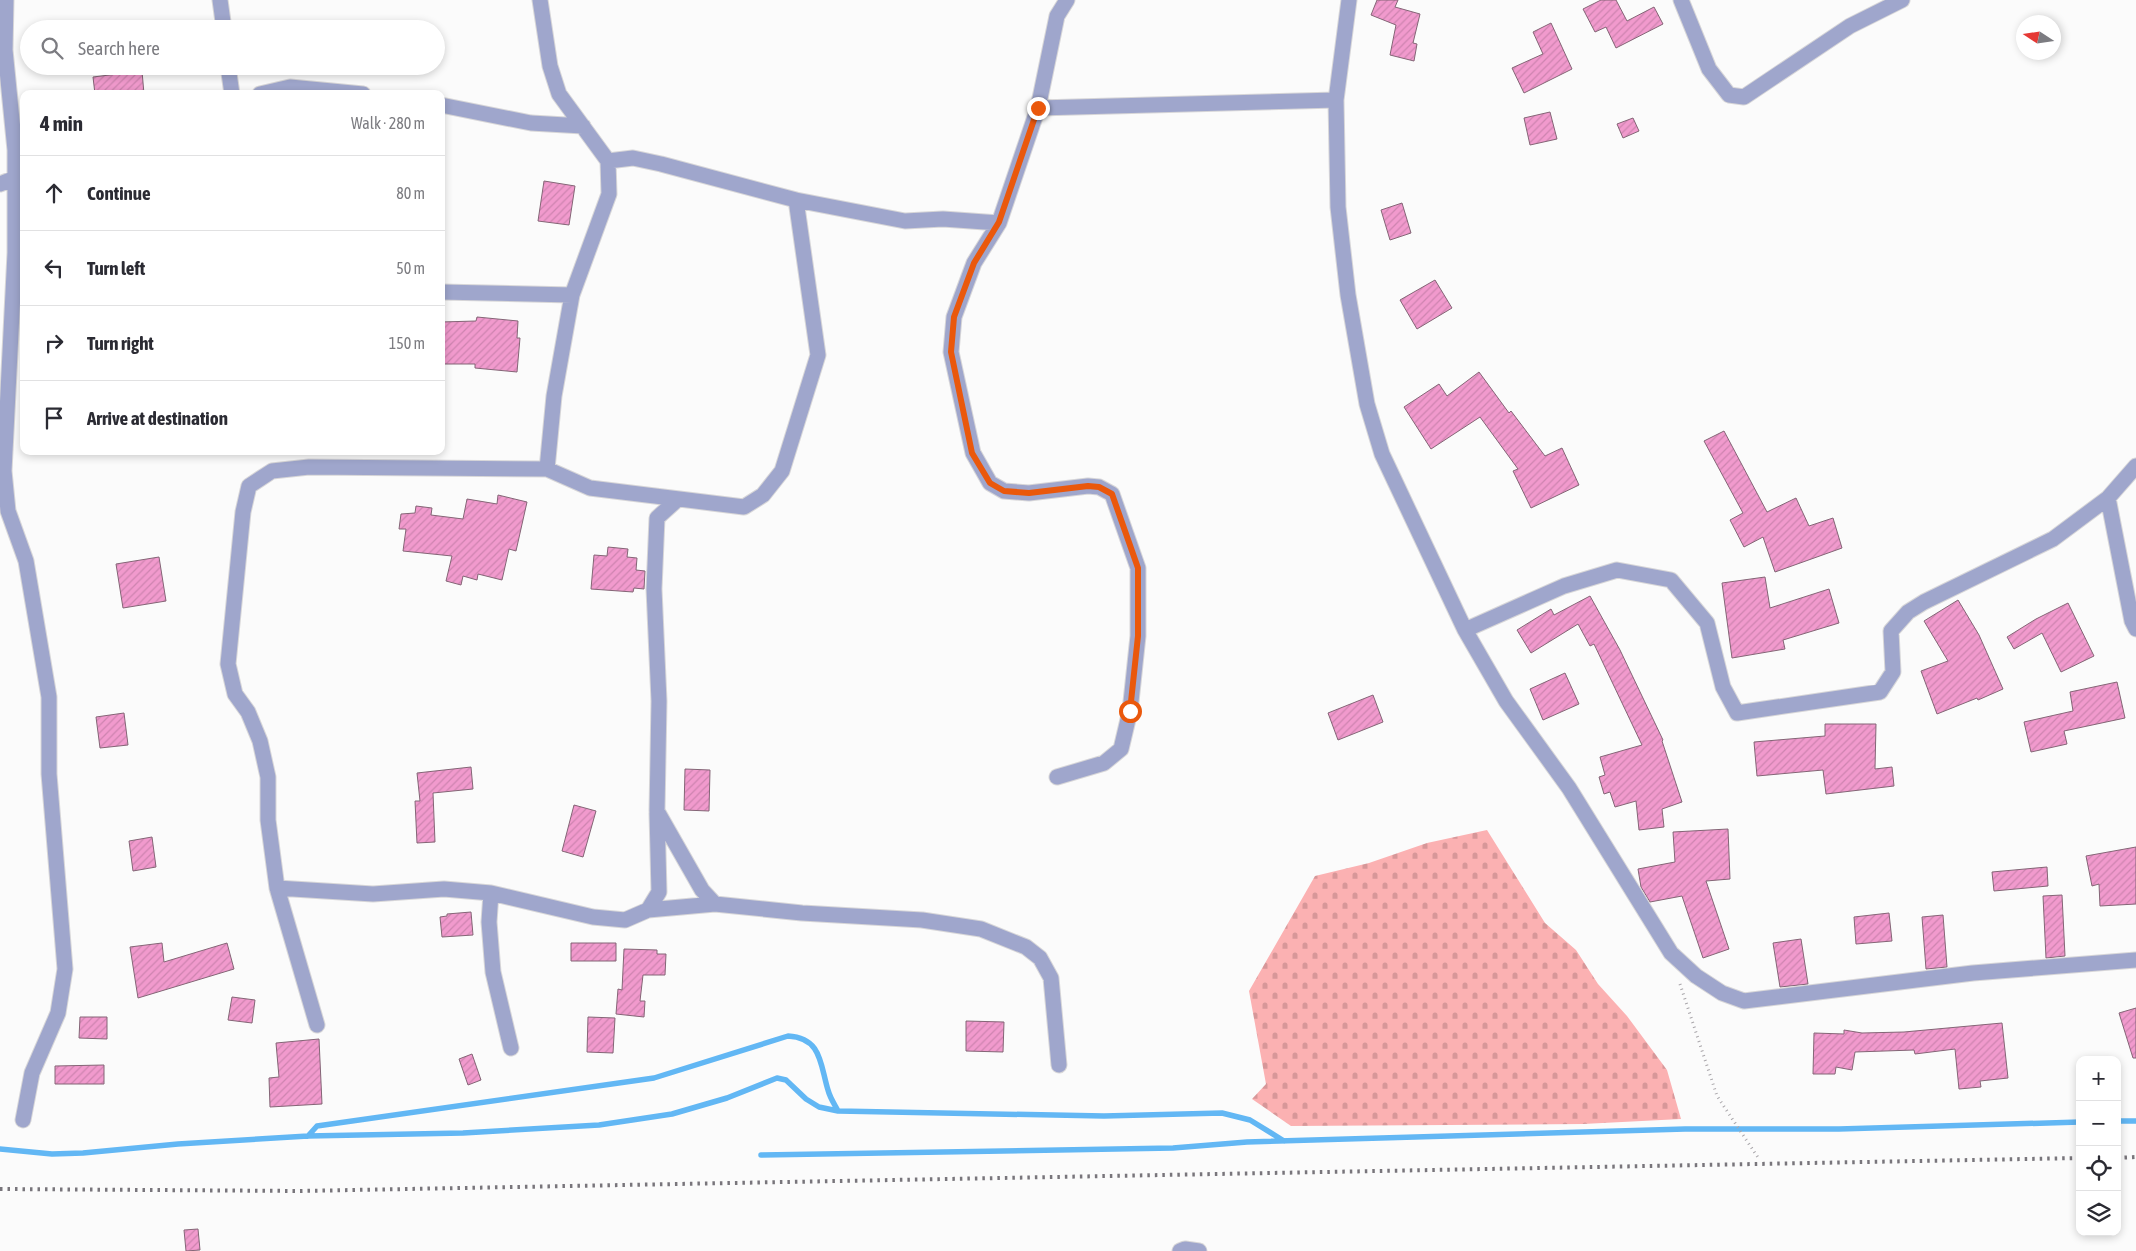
<!DOCTYPE html>
<html lang="en">
<head>
<meta charset="utf-8">
<style>
	:root { --surface:#fff; --page:#f2f2f3; --text:#2b2b33; --muted:#7c7c81; --line:#e1e1e2 }
	body { margin:0; font-family:"Asap Condensed",sans-serif; background:var(--page); color:var(--text) }
	.controls { position:absolute; right:15px; bottom:15px; display:grid; overflow:hidden; border-radius:10px; box-shadow:0 2px 8px #0003 }
	.controls button { width:45px; height:45px; display:grid; place-items:center; padding:0; border:0; border-bottom:1px solid var(--line); background:var(--surface); color:var(--text); font:25px sans-serif }
	.compass { position:absolute; left:2016px; top:15px; width:45px; height:45px; border-radius:50%; background:var(--surface); box-shadow:0 2px 8px #0003; rotate:282deg }
	.stop { position:absolute; width:15px; height:15px; margin:-11px; border:4px solid #ea580c; border-radius:50%; background:#fff }
	.stop.end { background:#ea580c; border-color:#fff; box-shadow:0 1px 5px #0008 }
	.list { margin:0; padding:0; list-style:none }
	h2 { display:flex; justify-content:space-between; align-items:center; height:65px; margin:0; padding:0 20px; font-size:21px }
	h2 small { font-size:16px; font-weight:400; color:var(--muted) }
	.list li { display:grid; grid-template-columns:32px 1fr auto; gap:15px; align-items:center; box-sizing:border-box; height:75px; padding:0 20px; border-top:1px solid var(--line) }
	.list b { display:block; font-size:19px; white-space:nowrap }
	.list em { font-size:16px; font-style:normal; color:var(--muted) }
	.icon { flex:none; width:28px; height:28px; fill:none; stroke:currentColor; stroke-width:2; stroke-linecap:round; stroke-linejoin:round }
	.map { position:relative; flex:none; width:2136px; height:1251px; overflow:hidden }
	.search { position:absolute; background:var(--surface); box-shadow:0 2px 8px #0003; left:20px; top:20px; width:425px; height:55px; display:flex; align-items:center; gap:12px; box-sizing:border-box; padding:0 18px; border-radius:28px; color:var(--muted); font-size:19px }
	.panel { position:absolute; background:var(--surface); box-shadow:0 2px 8px #0003; left:20px; top:90px; width:425px; height:365px; border-radius:10px }
	.map>svg:first-child { display:block }
</style>
</head>
<body>
<div class="map">
<svg width="2136" height="1251" viewBox="0 0 2136 1251">
	<defs>
		<pattern id="cemetery-stones" width="16" height="16" patternUnits="userSpaceOnUse" patternTransform="scale(1.25)"><rect width="16" height="16" fill="#fbb1b2"/><path d="M2 7V4a2 2 0 0 1 4 0v3zM10 15v-3a2 2 0 0 1 4 0v3z" fill="#d79799"/></pattern>
		<pattern id="building-hatch" width="6" height="6" patternUnits="userSpaceOnUse" patternTransform="scale(1.25)"><rect width="6" height="6" fill="#f19acd"/><path d="M-1 1l2-2M0 6l6-6M5 7l2-2" fill="none" stroke="#ce84b0"/></pattern>
	</defs>
	<rect width="100%" height="100%" fill="#fbfbfb"/>
	<!-- cemetery -->
	<path fill="url(#cemetery-stones)" d="M1487,830L1545,923L1576,950L1598,984L1627,1016L1667,1070L1681,1119L1583,1124L1291,1126L1252,1099L1266,1084L1249,991L1315,876L1369,863L1427,843Z"/>
	<g fill="none" stroke-linecap="round" stroke-linejoin="round">
		<!-- stream -->
		<path stroke="#62b7f4" stroke-width="5.5" d="M2117,1121H2136
			M308,1136L317,1126L654,1078L788,1036C822,1038 820,1064 828,1090C830,1098 835,1105 838,1111
			M0,1149L52,1154L83,1153L178,1144L308,1136L463,1133L599,1125L672,1114L727,1098L777,1078L786,1080L806,1099L819,1107L838,1111L1104,1116L1222,1113L1250,1120L1284,1141
			M761,1155L1173,1148L1247,1142L1685,1129H1839L2080,1122"/>
	</g>
	<!-- building -->
	<path fill="url(#building-hatch)" stroke="#846576" d="M1377,0H1398L1395,7L1420,14L1413,43L1417,44L1414,61L1390,55L1396,25L1371,15Z
		M1601,0H1616L1627,21L1654,7L1663,24L1616,48L1606,27L1595,32L1583,9Z
		M1551,23L1572,69L1524,93L1512,68L1543,54L1533,32Z
		M142,71L144,94H95L93,77Z
		M1550,112L1557,139L1530,145L1524,118Z
		M1633,118L1639,131L1623,138L1617,124Z
		M544,181L575,186L569,225L538,221Z
		M1402,203L1411,233L1390,240L1381,210Z
		M1435,280L1452,308L1417,329L1400,300Z
		M477,317L518,321L517,338H520L517,372L475,368V364H441V322L476,321Z
		M1479,372L1509,413L1511,411L1545,456L1562,448L1579,485L1531,508L1513,471L1518,469L1480,417L1431,449L1404,407L1439,384L1447,396Z
		M1724,431L1767,512L1796,498L1809,526L1833,518L1842,548L1775,572L1763,537L1744,547L1730,520L1743,513L1704,441Z
		M498,495L527,502L516,551L509,549L502,580L478,574L477,580L463,576L461,585L446,581L452,556L403,551L406,529H399L401,514L415,513L416,506L432,508L431,515L463,519L467,499L497,504Z
		M608,547L628,549L627,557L637,558L636,570L645,571L644,589L634,588L633,592L591,589L594,555L607,556Z
		M159,557L166,601L123,608L116,564Z
		M1765,577L1770,608L1829,589L1839,623L1783,640L1785,649L1732,658L1722,583Z
		M1590,596L1620,650L1663,740L1662,741L1682,802L1662,809L1664,827L1639,830L1636,801L1615,807L1610,792L1604,794L1599,777L1605,775L1600,757L1642,745L1594,644L1590,646L1578,624L1531,653L1517,630L1551,609L1554,615Z
		M1958,600L1979,635L2003,689L1978,700L1977,698L1937,714L1921,671L1948,661L1924,621Z
		M2068,603L2094,656L2061,672L2042,633L2014,649L2007,637L2036,619Z
		M1565,673L1579,704L1543,720L1530,689Z
		M2117,682L2125,718L2064,731L2067,744L2031,752L2024,722L2073,711L2070,692Z
		M1373,695L1383,722L1338,740L1328,713Z
		M124,713L128,745L100,748L96,717Z
		M1825,724H1876L1875,769L1892,767L1894,786L1826,794L1823,770L1757,776L1754,742L1825,736Z
		M471,767L473,789L433,793L435,842L417,843L415,801H420L417,773Z
		M685,769L710,770L709,811L684,810Z
		M574,805L596,811L583,857L562,851Z
		M1728,829L1730,879L1706,881L1729,949L1703,958L1682,896L1650,902L1641,887L1638,869L1675,862L1673,832Z
		M152,837L156,867L133,871L129,841Z
		M2136,847V904L2100,906L2099,884L2092,886L2086,856Z
		M2047,867L2048,886L1994,891L1992,872Z
		M2062,895L2065,956L2046,958L2043,896Z
		M471,912L473,935L442,937L440,917L447,916V914Z
		M1889,913L1892,941L1856,944L1854,917Z
		M1943,915L1947,967L1926,969L1922,917Z
		M1801,939L1808,984L1780,987L1773,943Z
		M162,943L164,962L227,943L234,969L138,998L130,947Z
		M571,943H616V961H571Z
		M624,949L657,950V954H666L665,975H643L640,1001H645L644,1017L616,1014L618,989L622,990Z
		M232,997L255,1000L252,1023L228,1020Z
		M2136,1008V1058H2133L2119,1013Z
		M80,1017H107V1039L79,1038Z
		M588,1017L615,1018L613,1053L587,1052Z
		M966,1021L1004,1022L1003,1052L966,1051Z
		M2002,1023L2008,1078L1980,1081L1981,1087L1959,1089L1955,1049L1915,1054L1914,1050L1855,1052L1852,1070L1836,1067L1835,1074H1813L1814,1033L1844,1034V1030L1862,1033L1904,1032Z
		M319,1039L322,1104L270,1107L269,1078L279,1077L276,1043Z
		M472,1054L481,1080L468,1085L459,1059Z
		M104,1065V1084H55V1066Z
		M198,1229L200,1250L186,1251L184,1230Z"/>
	<g fill="none" stroke-linecap="round" stroke-linejoin="round">
		<defs>
			<path id="street" d="M6,0L5,50L15,150L24,149
				M220,0L224,29
				M540,0L550,66L559,94L608,161
				M1349,0L1336,100L1338,207L1348,295L1367,404L1382,454L1465,630L1506,701L1569,788L1671,953L1696,976L1722,993L1744,1001L1973,973L2136,960
				M1681,0L1709,69L1729,95L1744,97L1850,26L1902,0
				M228,66L232,94
				M260,94L290,87L363,94
				M441,105L531,123L583,126
				M1038,108L1336,100
				M15,150V253L4,471L8,511L26,561L49,697V774L65,969L58,1013L32,1073L23,1120
				M0,184L15,178
				M999,223L974,263L954,317L951,352L973,453L990,483L1004,491L1029,493L1088,486L1099,487L1112,494L1138,568V636L1130,711L1121,749L1104,763L1057,777
				M441,292L572,295
				M2136,466L2108,498L2132,621L2136,629
				M547,469L554,396L572,295L609,194L608,161L633,158L661,164L796,200
				M678,499L657,518L654,589L659,701L657,811L702,890L715,904L802,913L922,920L981,929L1026,947L1040,958L1051,978L1059,1065
				M1465,630L1564,586L1617,570L1671,580L1707,623L1723,687L1737,713L1880,692L1893,672L1891,631L1908,612L1924,602L2053,539L2108,498
				M277,888L373,894L444,889L491,893L593,917L625,920L648,910L659,892L657,813
				M491,893L489,922L493,972L511,1048
				M648,910L715,904
				M317,1025L277,888L268,820V777L260,741L248,712L235,694L228,664L243,512L249,486L272,471L309,467L547,469L590,488L744,507L763,495L782,471L818,355L796,200L905,221L943,219L999,223L1038,108L1057,16L1067,0
				M1180,1251L1185,1249L1199,1251"/>
		</defs>
		<!-- street casing -->
		<use href="#street" stroke="#d7d6d8" stroke-width="17"/>
		<!-- path -->
		<path stroke="#a9a6aa" stroke-width="3" stroke-dasharray="1 4" stroke-linecap="butt" d="M1680,984L1717,1096L1759,1159"/>
		<!-- street -->
		<use href="#street" stroke="#9fa6cc" stroke-width="15"/>
		<!-- rail -->
		<path stroke="#78757b" stroke-width="4" stroke-dasharray="2.5 5" stroke-linecap="butt" d="M2117,1158L2136,1157
			M0,1189L299,1191L2080,1158"/>
	</g>
	<g fill="none" stroke-linecap="round" stroke-linejoin="round">
		<!-- route -->
		<path stroke="#ea580c" stroke-width="6" d="M1038,108L999,222L974,263L954,317L951,352L972,453L990,483L1004,491L1029,493L1088,486L1099,487L1112,494L1138,568V636L1130,711"/>
	</g>
</svg>
<div class="controls">
<button>+</button>
<button>−</button>
<button><svg class="icon" aria-label="locate" viewBox="0 0 24 24"><circle cx="12" cy="12" r="6"/><path d="M12 2v4M12 18v4M2 12h4M18 12h4"/></svg></button>
<button><svg class="icon" aria-label="layers" viewBox="0 0 24 24"><path d="M12 4l9 5-9 5-9-5zM3 14l9 5 9-5"/></svg></button>
</div>
<svg class="compass" viewBox="-18 -18 36 36"><path d="M0-13l5 13h-10z" fill="#e53935"/><path d="M0 13l5-13h-10z" fill="#7c7c81"/></svg>
<div class="stop" style="left:1130px;top:711px"></div>
<div class="stop end" style="left:1038px;top:108px"></div>
<div class="search"><svg class="icon" aria-label="search" viewBox="0 0 24 24"><circle cx="10" cy="10" r="6"/><path d="M15 15l6 6"/></svg>Search here</div>
<section class="panel">
<h2>4 min<small>Walk · 280 m</small></h2>
<ul class="list">
<li><svg class="icon" aria-label="ahead" viewBox="0 0 24 24"><path d="M12 20V5M6 11l6-6 6 6"/></svg><div><b>Continue</b></div><em>80 m</em></li>
<li><svg class="icon" aria-label="left" viewBox="0 0 24 24"><path d="M17 20v-9H6M10 6l-5 5 5 5"/></svg><div><b>Turn left</b></div><em>50 m</em></li>
<li><svg class="icon" aria-label="right" viewBox="0 0 24 24"><path d="M7 20v-9h11M14 6l5 5-5 5"/></svg><div><b>Turn right</b></div><em>150 m</em></li>
<li><svg class="icon" aria-label="arrive" viewBox="0 0 24 24"><path d="M6 21V4h12l-3 4 3 4H6"/></svg><div><b>Arrive at destination</b></div></li>
</ul>
</section>
</div>
</body>
</html>
